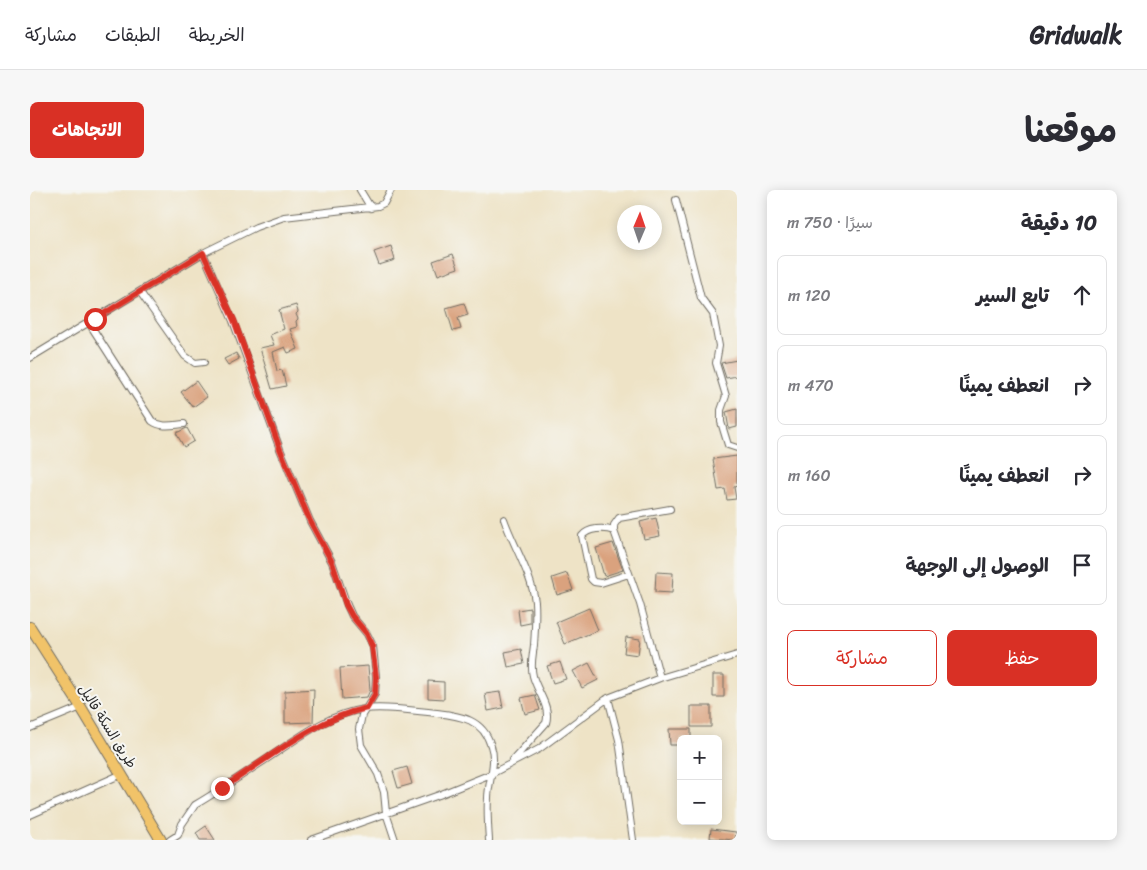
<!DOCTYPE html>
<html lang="ar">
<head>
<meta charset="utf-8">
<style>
	:root { --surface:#fff; --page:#f7f7f7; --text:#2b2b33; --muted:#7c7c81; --line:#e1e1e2; --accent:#d93025 }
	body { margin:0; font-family:Sriracha,"Playpen Sans Arabic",sans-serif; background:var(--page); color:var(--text); direction:rtl }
	.controls { position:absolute; right:15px; bottom:15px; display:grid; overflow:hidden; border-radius:8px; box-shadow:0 2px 12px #0003 }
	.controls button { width:45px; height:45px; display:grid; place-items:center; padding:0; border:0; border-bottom:1px solid var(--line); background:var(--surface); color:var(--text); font:25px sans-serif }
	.compass { position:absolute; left:587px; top:15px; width:45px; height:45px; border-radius:50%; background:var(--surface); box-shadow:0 2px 12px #0003; rotate:2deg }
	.stop { position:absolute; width:15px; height:15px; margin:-11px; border:4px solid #d93025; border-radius:50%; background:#fff }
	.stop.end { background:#d93025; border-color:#fff; box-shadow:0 1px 5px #0008 }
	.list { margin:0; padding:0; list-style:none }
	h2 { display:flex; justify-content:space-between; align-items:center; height:65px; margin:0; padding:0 20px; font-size:21px }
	h2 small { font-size:16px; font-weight:400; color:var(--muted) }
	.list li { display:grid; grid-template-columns:32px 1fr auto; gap:15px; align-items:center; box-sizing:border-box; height:80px; margin:0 10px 10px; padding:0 10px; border:1px solid var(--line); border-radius:8px }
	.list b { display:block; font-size:19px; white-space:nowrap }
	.list em { font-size:16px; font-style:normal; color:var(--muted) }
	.actions { display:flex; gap:10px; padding:15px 20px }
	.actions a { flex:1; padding:11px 0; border:1px solid var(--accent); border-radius:8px; text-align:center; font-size:18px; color:var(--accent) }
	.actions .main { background:var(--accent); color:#fff }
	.icon { flex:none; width:28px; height:28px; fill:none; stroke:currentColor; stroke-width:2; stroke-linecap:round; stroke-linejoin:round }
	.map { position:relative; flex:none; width:707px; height:650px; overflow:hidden; direction:ltr; border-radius:8px }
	header { display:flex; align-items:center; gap:30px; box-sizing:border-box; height:70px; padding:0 25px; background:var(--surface); border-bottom:1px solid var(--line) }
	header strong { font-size:24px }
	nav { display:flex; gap:28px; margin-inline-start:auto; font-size:18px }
	.intro { display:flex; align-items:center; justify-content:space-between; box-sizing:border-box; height:120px; padding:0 30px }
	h1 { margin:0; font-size:35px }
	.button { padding:12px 22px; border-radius:8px; background:var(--accent); color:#fff; font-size:18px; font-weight:700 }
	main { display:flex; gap:30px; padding:0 30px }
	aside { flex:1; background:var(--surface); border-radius:8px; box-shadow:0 2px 12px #0003 }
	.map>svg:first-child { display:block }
</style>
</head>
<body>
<header>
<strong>Gridwalk</strong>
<nav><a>الخريطة</a><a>الطبقات</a><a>مشاركة</a></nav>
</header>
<div class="intro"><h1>موقعنا</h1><a class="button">الاتجاهات</a></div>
<main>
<aside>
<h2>10 دقيقة<small>سيرًا · 750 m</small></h2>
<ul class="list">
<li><svg class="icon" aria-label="ahead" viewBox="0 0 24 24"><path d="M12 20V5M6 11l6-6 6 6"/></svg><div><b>تابع السير</b></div><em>120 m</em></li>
<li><svg class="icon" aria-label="right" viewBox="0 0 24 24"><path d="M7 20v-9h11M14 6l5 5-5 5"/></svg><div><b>انعطف يمينًا</b></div><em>470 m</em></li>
<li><svg class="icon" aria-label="right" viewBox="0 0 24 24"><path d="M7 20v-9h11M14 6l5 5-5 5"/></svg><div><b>انعطف يمينًا</b></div><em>160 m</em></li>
<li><svg class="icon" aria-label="arrive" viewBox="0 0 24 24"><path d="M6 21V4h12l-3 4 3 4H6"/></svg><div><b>الوصول إلى الوجهة</b></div></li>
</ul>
<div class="actions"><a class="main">حفظ</a><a>مشاركة</a></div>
</aside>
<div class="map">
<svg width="707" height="650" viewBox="0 0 707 650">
	<rect width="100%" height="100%" fill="#f6f6f2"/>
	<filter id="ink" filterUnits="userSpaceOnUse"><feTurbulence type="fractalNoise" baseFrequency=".02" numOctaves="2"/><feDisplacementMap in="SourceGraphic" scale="10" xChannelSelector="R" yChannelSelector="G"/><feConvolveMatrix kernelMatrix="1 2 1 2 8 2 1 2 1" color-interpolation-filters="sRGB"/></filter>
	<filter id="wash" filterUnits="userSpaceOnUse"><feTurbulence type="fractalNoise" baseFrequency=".0096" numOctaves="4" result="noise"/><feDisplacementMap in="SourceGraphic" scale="20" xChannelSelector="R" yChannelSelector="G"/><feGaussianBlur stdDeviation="1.12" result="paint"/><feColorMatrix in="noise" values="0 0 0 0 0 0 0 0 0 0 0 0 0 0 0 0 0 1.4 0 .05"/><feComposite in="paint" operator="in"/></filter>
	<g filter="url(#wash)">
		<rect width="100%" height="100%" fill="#eee3c6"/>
		<g id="blocks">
			<!-- building -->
			<path fill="#daa27e" d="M361,56L365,70L349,75L344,62Z
				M423,64L428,78L408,85L403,71Z
				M434,113L438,125L428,128L431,139L423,141L416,118Z
				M266,115L268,122L266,124L268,129L266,131L267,137L260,139L268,159L258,163L255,157L243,162L247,181L252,180L256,196L242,199L230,158L244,155L240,145L254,139L249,120Z
				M206,163L209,169L198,175L194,169Z
				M707,170V186L696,188L691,173Z
				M166,191L177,207L163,217L151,202Z
				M707,219V237L699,239L696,222Z
				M157,238L164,251L154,257L146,243Z
				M707,266V296L704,297L706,309L697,310L695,299L688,300L683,269Z
				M626,328L630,346L614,349L610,332Z
				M583,353L593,380L574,386L566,358Z
				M626,382L643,383L642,403L625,402Z
				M537,383L543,400L527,405L522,388Z
				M500,418V433L490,435L488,420Z
				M559,418L568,440L535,454L526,432Z
				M596,447L610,449L608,465L594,463Z
				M491,459L494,474L478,477L475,462Z
				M530,472L536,489L523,493L517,476Z
				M559,473L568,490L552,498L543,481Z
				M338,476L340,500L337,507L312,509L310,478Z
				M683,485H694V507H683Z
				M398,491L414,492V509L398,508Z
				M284,499L283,532L255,533V501Z
				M470,502L473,518L458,521L455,504Z
				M505,505L510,520L495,524L491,508Z
				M661,516H681V537H661Z
				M639,539H661V549H651V555H640Z
				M377,577L382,594L368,598L363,581Z
				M176,636L185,650H170L166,643Z
				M681,639L706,642L705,650L680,648Z"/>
		</g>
	</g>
	<g filter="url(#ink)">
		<use href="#blocks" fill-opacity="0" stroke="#6f6b61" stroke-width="1"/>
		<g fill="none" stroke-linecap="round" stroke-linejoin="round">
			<defs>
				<path id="street" d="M330,0L341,18
					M646,10L671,108L683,124L689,156L686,173L696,206L691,220V232L698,255L707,258
					M173,63L203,131L250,259L280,331L302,372L317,415L322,426L337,444L343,456L346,487L345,504L332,525L329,539L331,555L348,584L354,602L356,623L365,650
					M110,102L155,166L165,173L174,172
					M59,133L122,231C132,238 142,235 154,234
					M0,168L173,63L226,37L254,27L348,16L354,13L361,0
					M474,329C483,355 502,385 505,412C506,426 505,441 504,455C503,465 500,475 503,486C507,502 521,516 516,533L483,570
					M584,341C574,337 558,338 552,346L561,389L564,392L571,393L599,384
					M630,488L610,414L584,341V335L589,328L640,319
					M578,508L589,550L603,650
					M0,538L51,517
					M0,625L92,584
					M140,650L148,645L152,634L165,615C187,602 208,588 229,574C262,553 295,524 335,519C357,516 385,521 407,523C431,526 453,529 461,556C467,573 458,592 458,608C457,622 458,636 459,650
					M281,650L409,605L461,584L509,559L578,508L630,488L707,465"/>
				<path id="primary" d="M0,437L46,509L131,650"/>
			</defs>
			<!-- street casing -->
			<use href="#street" stroke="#6f6b61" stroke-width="8"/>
			<!-- primary casing -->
			<use href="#primary" stroke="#6f6b61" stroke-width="12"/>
			<!-- street -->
			<use href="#street" stroke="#fff" stroke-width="6"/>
			<!-- primary -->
			<use href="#primary" stroke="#f1c369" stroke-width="10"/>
		</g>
	</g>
	<g fill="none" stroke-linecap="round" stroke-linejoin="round" filter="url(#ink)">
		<!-- route -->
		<path stroke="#d93025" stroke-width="6" d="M65,129L173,63L204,130L250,259L280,331L302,372L316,415L322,426L337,444L342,456L346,487L345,504L337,518C284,529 237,570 192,598"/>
	</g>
	<g text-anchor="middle" stroke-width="4" stroke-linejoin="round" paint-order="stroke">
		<!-- street labels -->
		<g font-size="14" fill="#2b2b2b" stroke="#f6f6f2">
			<text transform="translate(78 536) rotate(58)" y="5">طريق السكة قاليل</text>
		</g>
	</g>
</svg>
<div class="controls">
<button>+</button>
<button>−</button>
</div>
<svg class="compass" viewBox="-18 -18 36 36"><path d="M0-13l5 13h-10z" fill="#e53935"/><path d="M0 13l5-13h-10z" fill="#7c7c81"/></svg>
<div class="stop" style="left:65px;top:129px"></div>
<div class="stop end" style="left:192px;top:598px"></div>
</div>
</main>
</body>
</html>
